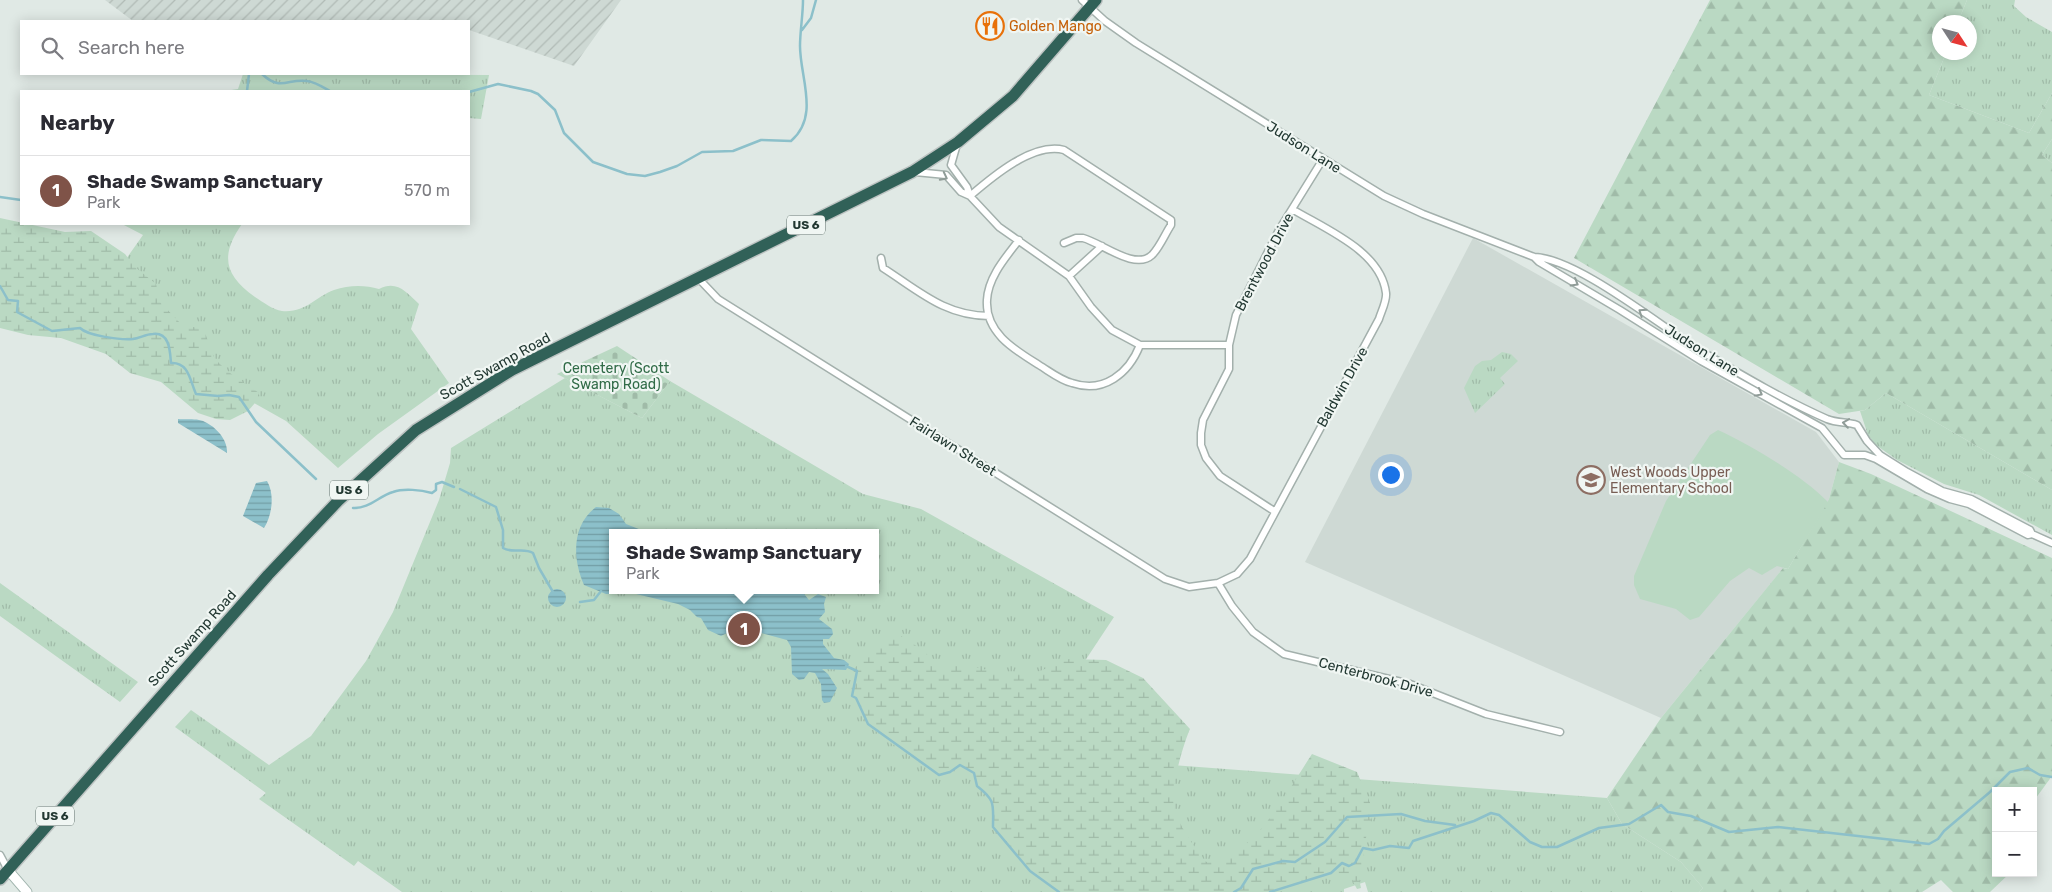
<!DOCTYPE html>
<html lang="en">
<head>
<meta charset="utf-8">
<style>
	:root { --surface:#fff; --page:#f2f2f3; --text:#2b2b33; --muted:#7c7c81; --line:#e1e1e2; --accent:#7f5348 }
	body { margin:0; font-family:Rubik,sans-serif; background:var(--page); color:var(--text) }
	.controls { position:absolute; right:15px; bottom:15px; display:grid; overflow:hidden; border-radius:0px; box-shadow:0 2px 12px #0003 }
	.controls button { width:45px; height:45px; display:grid; place-items:center; padding:0; border:0; border-bottom:1px solid var(--line); background:var(--surface); color:var(--text); font:25px sans-serif }
	.compass { position:absolute; left:1932px; top:15px; width:45px; height:45px; border-radius:50%; background:var(--surface); box-shadow:0 2px 12px #0003; rotate:126deg }
	.you { position:absolute; left:1390px; top:474px; width:18px; height:18px; margin:-12px; border:4px solid #fff; border-radius:50%; background:#1a73e8; box-shadow:0 0 0 8px #1a73e833 }
	.badge { display:grid; place-items:center; width:32px; height:32px; border-radius:50%; background:var(--accent); color:#fff; font-size:16px; font-weight:700 }
	.pin { position:absolute; translate:-50% -50%; border:2px solid #fff; box-shadow:0 1px 5px #0006 }
	.popup { position:absolute; left:609px; top:529px; width:270px; height:65px; box-sizing:border-box; display:grid; place-content:center; border-radius:0px; background:var(--surface); filter:drop-shadow(0 1px 4px #0005); font-size:16px; white-space:nowrap; color:var(--muted) }
	.popup b { font-size:19px; color:var(--text) }
	.popup::after { content:''; position:absolute; left:50%; top:100%; margin-left:-10px; border:10px solid transparent; border-top-color:var(--surface) }
	.list { margin:0; padding:0; list-style:none }
	h2 { display:flex; justify-content:space-between; align-items:center; height:65px; margin:0; padding:0 20px; font-size:21px }
	h2 small { font-size:16px; font-weight:400; color:var(--muted) }
	.list li { display:grid; grid-template-columns:32px 1fr auto; gap:15px; align-items:center; box-sizing:border-box; height:70px; padding:0 20px; border-top:1px solid var(--line) }
	.list b { display:block; font-size:19px; white-space:nowrap }
	.list p { margin:0; font-size:16px; white-space:nowrap; color:var(--muted) }
	.list em { font-size:16px; font-style:normal; color:var(--muted) }
	.icon { flex:none; width:28px; height:28px; fill:none; stroke:currentColor; stroke-width:2; stroke-linecap:round; stroke-linejoin:round }
	.map { position:relative; flex:none; width:2052px; height:892px; overflow:hidden }
	.search { position:absolute; background:var(--surface); box-shadow:0 2px 12px #0003; left:20px; top:20px; width:450px; height:55px; display:flex; align-items:center; gap:12px; box-sizing:border-box; padding:0 18px; border-radius:0px; color:var(--muted); font-size:19px }
	.panel { position:absolute; background:var(--surface); box-shadow:0 2px 12px #0003; left:20px; top:90px; width:450px; height:135px; border-radius:0px }
	.map>svg:first-child { display:block }
</style>
</head>
<body>
<div class="map">
<svg width="2052" height="892" viewBox="0 0 2052 892">
	<defs>
		<pattern id="industrial-furrows" width="10" height="10" patternUnits="userSpaceOnUse" patternTransform="scale(1.25)"><rect width="10" height="10" fill="#ced9d4"/><path d="M-1 1l2-2M0 10L10 0M9 11l2-2" fill="none" stroke="#b1bbb6"/></pattern>
		<pattern id="grass-tufts" width="24" height="20" patternUnits="userSpaceOnUse" patternTransform="scale(1.25)"><rect width="24" height="20" fill="#bad9c3"/><path d="M3 7l-1-3M5 7V3M7 7l1-3M15 17l-1-3M17 17v-4M19 17l1-3" fill="none" stroke="#a0bba8"/></pattern>
		<pattern id="forest-firs" width="22" height="20" patternUnits="userSpaceOnUse" patternTransform="scale(1.25)"><rect width="22" height="20" fill="#bad9c3"/><path d="M5 1l3.5 6h-7zM16 11l3.5 6h-7z" fill="#a0bba8"/></pattern>
		<pattern id="wetland-marsh" width="20" height="14" patternUnits="userSpaceOnUse" patternTransform="scale(1.25)"><rect width="20" height="14" fill="#bad9c3"/><path d="M1 5h8M5 5V1M11 12h8M15 12V8" fill="none" stroke="#a0bba8"/></pattern>
		<pattern id="cemetery-stones" width="16" height="16" patternUnits="userSpaceOnUse" patternTransform="scale(1.25)"><rect width="16" height="16" fill="#bad9c3"/><path d="M2 7V4a2 2 0 0 1 4 0v3zM10 15v-3a2 2 0 0 1 4 0v3z" fill="#a0bba8"/></pattern>
		<pattern id="water-rules" width="6" height="5" patternUnits="userSpaceOnUse" patternTransform="scale(1.25)"><rect width="6" height="5" fill="#8cc0ca"/><path d="M0 2.5h6" fill="none" stroke="#729da5"/></pattern>
	</defs>
	<rect width="100%" height="100%" fill="#e0e9e5"/>
	<!-- built -->
	<path fill="#ced9d4" d="M1473,238L1816,432L1839,462L1829,499L1806,540L1661,718L1305,562Z"/>
	<!-- industrial -->
	<path fill="url(#industrial-furrows)" d="M105,0H621L574,66L469,30V21H133Z"/>
	<!-- grass -->
	<path fill="url(#grass-tufts)" fill-rule="evenodd" d="M1967,0H2015L2014,6L2026,17L2052,32V93L2029,133L1929,95L1946,53L1970,52V22H1958Z
		M243,74L489,75L481,119L469,118V91H225L238,89Z
		M2052,139V163L2042,155Z
		M122,224H242C220,255 224,275 255,297C263,302 273,310 282,311C306,313 315,297 334,290C349,285 365,285 379,289C397,280 406,292 419,304L411,329L449,383L378,434L338,468L286,421L90,310L143,235Z
		M1502,352L1511,354L1518,361L1500,378L1505,384L1475,413L1464,388L1475,366L1482,361L1491,360Z
		M565,378L642,418L670,381L863,494L921,509L1114,617L1067,688L1119,761L1607,798L1622,824L1681,862L1703,888L1699,892H1368L1365,882L1344,889V892H402L358,861L354,866L259,799L266,793L175,727L191,710L269,765L311,736L366,661L393,612L439,500L450,463L451,448ZM613,533H875V590H613Z
		M1886,393L2052,490V535L1979,495L1944,484L1897,460L1876,445L1868,435L1860,411L1865,410Z
		M0,583L138,682L120,702L0,616Z"/>
	<!-- forest -->
	<path fill="url(#forest-firs)" d="M1710,0H1967L1958,22H1940V52L1946,53L1929,95L2029,133L2052,93V139L2042,155L2052,163V490L1886,393L1865,410L1839,414L1574,258Z
		M1839,462L1871,474L2052,558V776L2033,802V791H1996V873H2010L1990,892H1953L1941,880L1922,892H1699L1703,888L1681,862L1622,824L1607,798L1661,718L1783,568L1788,569L1829,499Z"/>
	<!-- wetland -->
	<path fill="url(#wetland-marsh)" d="M0,218L65,232L91,231L125,254L135,267L156,284L160,302L182,325C218,329 200,341 218,362C229,374 245,384 259,393L255,403L248,411L230,420L216,419L198,413L161,382L130,373L106,354L61,338L28,335L0,328Z
		M898,634L921,649L941,667L954,663L1007,674L1035,673L1069,659L1106,660L1143,678L1190,729C1184,742 1171,787 1173,801C1177,824 1192,844 1206,862C1215,859 1227,857 1235,852C1264,836 1294,781 1312,754L1357,772L1371,805L1372,817L1363,848L1365,862L1358,874L1361,888L1357,889L1350,876L1340,874L1335,869L1331,873L1270,892H1059L1030,871L993,827C993,818 995,807 991,798C985,786 979,793 974,773L960,765L950,772L939,775C922,765 881,738 868,724C863,718 861,710 858,703C857,700 853,697 852,694C847,663 871,644 898,634Z"/>
	<!-- cemetery -->
	<path fill="url(#cemetery-stones)" d="M617,346L670,381L642,418L557,374Z"/>
	<!-- garden -->
	<path fill="#bad9c3" d="M1718,430C1752,446 1802,475 1828,502L1788,569L1777,566L1762,575L1749,568L1730,581L1699,617L1690,620L1676,609L1640,599L1634,585V576L1666,501L1710,435Z"/>
	<!-- water -->
	<path fill="url(#water-rules)" d="M178,419C186,420 198,418 205,422C216,427 228,440 227,453L178,423Z
		M267,481C275,494 272,516 264,528L243,516L256,483Z
		M596,507L609,508L619,514L626,524L649,533H613V590H801L809,600L818,594L826,597L824,604L825,612L819,619L832,629L833,634L829,639H823V644L834,658L844,660L849,664L846,670L822,669L828,674L837,688L830,702L824,703L822,700L821,684L815,673L809,672L804,679L799,680L792,674L791,647L787,640L739,627L721,636L708,630L701,618L697,617L690,610L678,604L636,594H606L584,585C572,558 572,525 596,507Z
		M548 598a9 9 0 1 1 18 0a9 9 0 1 1-18 0Z"/>
	<g fill="none" stroke-linecap="round" stroke-linejoin="round">
		<!-- stream -->
		<path stroke="#8cc0ca" stroke-width="2.5" d="M802,30L811,18L816,0
			M262,74C281,92 288,78 307,81C315,82 323,87 330,91
			M247,91L249,74
			M469,92L498,84L531,91L538,94L555,110L564,133L593,162L627,174L645,176L660,172L677,166L702,152L733,151L761,140L791,141C820,116 800,78 800,46C800,31 803,15 803,0
			M0,197L21,200
			M0,286L8,300L18,301L17,312L52,331L80,328C88,336 121,340 133,339C140,338 146,334 153,334C170,332 170,352 171,363C189,362 190,381 196,394L218,396L229,395L239,397L256,422L316,479
			M460,489L496,507L503,530V548C513,554 523,547 533,553L539,568L553,592
			M353,508C369,509 379,496 393,492C404,488 421,490 432,493L436,490V484L442,482L454,487
			M580,602L594,600L601,591
			M846,666L857,671L852,696L856,698L868,724L939,775L950,772L960,765L974,773L977,786C996,801 993,804 993,827L1030,871L1059,892
			M1234,892L1241,888L1253,869L1283,861L1295,862L1325,842L1347,817L1401,814L1425,821L1455,825
			M1270,892L1331,873L1342,863L1349,866L1355,863L1363,848L1373,850L1390,846L1409,848L1413,841L1474,821L1491,813L1499,815L1530,842L1542,847H1557L1599,828L1629,824L1661,805L1668,812L1691,816L1729,832L1778,827L1929,844L1938,839L1944,831L1990,792L2010,772L2028,768L2040,775L2052,777"/>
		<defs>
			<path id="street" d="M1082,0L1105,21L1136,43L1384,196L1423,214L1534,257C1578,258 1665,330 1706,354C1745,377 1786,401 1827,419C1837,423 1847,422 1857,425L1867,441L1880,455L1907,472L1942,491L1971,499L2030,530L2032,534
				M957,144L951,165L967,187L970,196
				M915,172L946,175L961,192L970,196L999,227L1069,276L1091,307L1112,330L1140,345H1229
				M970,196C992,177 1033,142 1064,150L1171,220V225C1165,234 1160,247 1152,255C1135,271 1102,243 1083,238H1076L1064,243
				M1019,240C1006,257 988,277 987,300C985,333 1015,350 1039,365C1049,371 1060,380 1072,383C1104,394 1129,373 1140,345
				M1534,257L1539,262L1620,310L1701,361L1822,428L1844,455H1865L1876,459L1927,489L1950,499L1969,504L2028,535L2032,534L2052,543
				M881,258L883,268C919,291 945,316 989,316
				M1069,276L1102,246
				M699,279L718,299L1165,579L1189,587L1218,583L1237,574L1250,559L1379,319C1381,312 1387,301 1386,293C1381,251 1325,229 1292,209
				M1274,511L1220,476L1206,458L1201,445V433L1203,420L1229,369V345L1236,315L1279,230L1323,159
				M1218,583L1232,606L1253,632L1284,654L1410,684L1486,714L1560,732
				M0,855L8,870"/>
			<path id="secondary" d="M8,870L27,892"/>
			<path id="highway" d="M0,879L268,575L338,501L416,430L512,370L912,172L958,142L1013,96L1096,0"/>
		</defs>
		<!-- street casing -->
		<use href="#street" stroke="#a3b0ac" stroke-width="9"/>
		<!-- secondary casing -->
		<use href="#secondary" stroke="#a0b4ad" stroke-width="11"/>
		<!-- highway casing -->
		<use href="#highway" stroke="#bdc3c2" stroke-width="14"/>
		<!-- street -->
		<use href="#street" stroke="#fff" stroke-width="6"/>
		<!-- secondary -->
		<use href="#secondary" stroke="#fff" stroke-width="9"/>
		<!-- highway -->
		<use href="#highway" stroke="#316158" stroke-width="11"/>
	</g>
	<!-- one-way arrows -->
	<defs><path id="oneway-chevron" d="M-2-3.5L2.5 0L-2 3.5" fill="none" stroke-width="1.6" stroke-linecap="round" stroke-linejoin="round" transform="scale(1.25)"/></defs>
	<g stroke="#909c98">
		<use href="#oneway-chevron" transform="translate(944 177) rotate(27)"/>
		<use href="#oneway-chevron" transform="translate(1575 283) rotate(30)"/>
		<use href="#oneway-chevron" transform="translate(1642 312) rotate(-146)"/>
		<use href="#oneway-chevron" transform="translate(1759 393) rotate(29)"/>
		<use href="#oneway-chevron" transform="translate(1846 423) rotate(-172)"/>
	</g>
	<!-- icons -->
	<defs>
		<symbol id="restaurant-ring" viewBox="-11 -11 22 22"><circle r="9.5" fill="#f0f6f3" stroke="#e8710a" stroke-width="1.5"/><path d="M-5-6h1v4h1v-4h1v4h1v-4h1v5L-1.5 .5V6h-2V.5L-5-1ZM5-6V6H3V1.5H1.5Q1.5-4 5-6Z" fill="#e8710a"/></symbol>
		<symbol id="school-ring" viewBox="-11 -11 22 22"><circle r="9.5" fill="#f0f6f3" stroke="#8d6e63" stroke-width="1.5"/><path d="M0-5L7-2L0 1L-7-2ZM-4 1L0 2.5L4 1V4Q0 6-4 4Z" fill="#8d6e63"/></symbol>
	</defs>
	<g fill-rule="evenodd">
		<use href="#restaurant-ring" x="974" y="10" width="32" height="32"/>
		<use href="#school-ring" x="1575" y="464" width="32" height="32"/>
	</g>
	<g text-anchor="middle" stroke-width="4.5" stroke-linejoin="round" paint-order="stroke">
		<!-- shield labels -->
		<g fill="#f0f6f3" stroke="#60716c" stroke-width="1">
			<rect x="787" y="215.5" width="38" height="19" rx="4"/>
			<rect x="330" y="480.5" width="38" height="19" rx="4"/>
			<rect x="36" y="806.5" width="38" height="19" rx="4"/>
		</g>
		<g font-size="12" font-weight="bold" fill="#223832">
			<text x="806" y="229">US 6</text>
			<text x="349" y="494">US 6</text>
			<text x="55" y="820">US 6</text>
		</g>
		<!-- food labels -->
		<g font-size="14" fill="#c56008" stroke="#f0f6f3" text-anchor="start">
			<text x="1009" y="31">Golden Mango</text>
		</g>
		<!-- street labels -->
		<g font-size="14" fill="#223832" stroke="#f0f6f3">
			<text transform="translate(1304 147) rotate(32)" y="5">Judson Lane</text>
			<text transform="translate(1264 262) rotate(-62)" y="5">Brentwood Drive</text>
			<text transform="translate(1702 350) rotate(32)" y="5">Judson Lane</text>
			<text transform="translate(495 366) rotate(-29)" y="5">Scott Swamp Road</text>
			<text transform="translate(1342 387) rotate(-61)" y="5">Baldwin Drive</text>
			<text transform="translate(953 446) rotate(32)" y="5">Fairlawn Street</text>
			<text transform="translate(192 638) rotate(-48)" y="5">Scott Swamp Road</text>
			<text transform="translate(1376 677) rotate(15)" y="5">Centerbrook Drive</text>
		</g>
		<!-- park labels -->
		<g font-size="14" fill="#306b47" stroke="#f0f6f3">
			<text x="616" y="373">Cemetery (Scott<tspan x="616" dy="16">Swamp Road)</tspan></text>
		</g>
		<!-- education labels -->
		<g font-size="14" fill="#785e54" stroke="#f0f6f3" text-anchor="start">
			<text x="1610" y="477">West Woods Upper<tspan x="1610" dy="16">Elementary School</tspan></text>
		</g>
	</g>
</svg>
<div class="controls">
<button>+</button>
<button>−</button>
</div>
<svg class="compass" viewBox="-18 -18 36 36"><path d="M0-13l5 13h-10z" fill="#e53935"/><path d="M0 13l5-13h-10z" fill="#7c7c81"/></svg>
<div class="you"></div>
<div class="pin badge" style="left:744px;top:629px">1</div>
<div class="popup"><b>Shade Swamp Sanctuary</b>Park</div>
<div class="search"><svg class="icon" aria-label="search" viewBox="0 0 24 24"><circle cx="10" cy="10" r="6"/><path d="M15 15l6 6"/></svg>Search here</div>
<section class="panel">
<h2>Nearby<small></small></h2>
<ul class="list">
<li><span class="badge">1</span><div><b>Shade Swamp Sanctuary</b><p>Park</p></div><em>570 m</em></li>
</ul>
</section>
</div>
</body>
</html>
